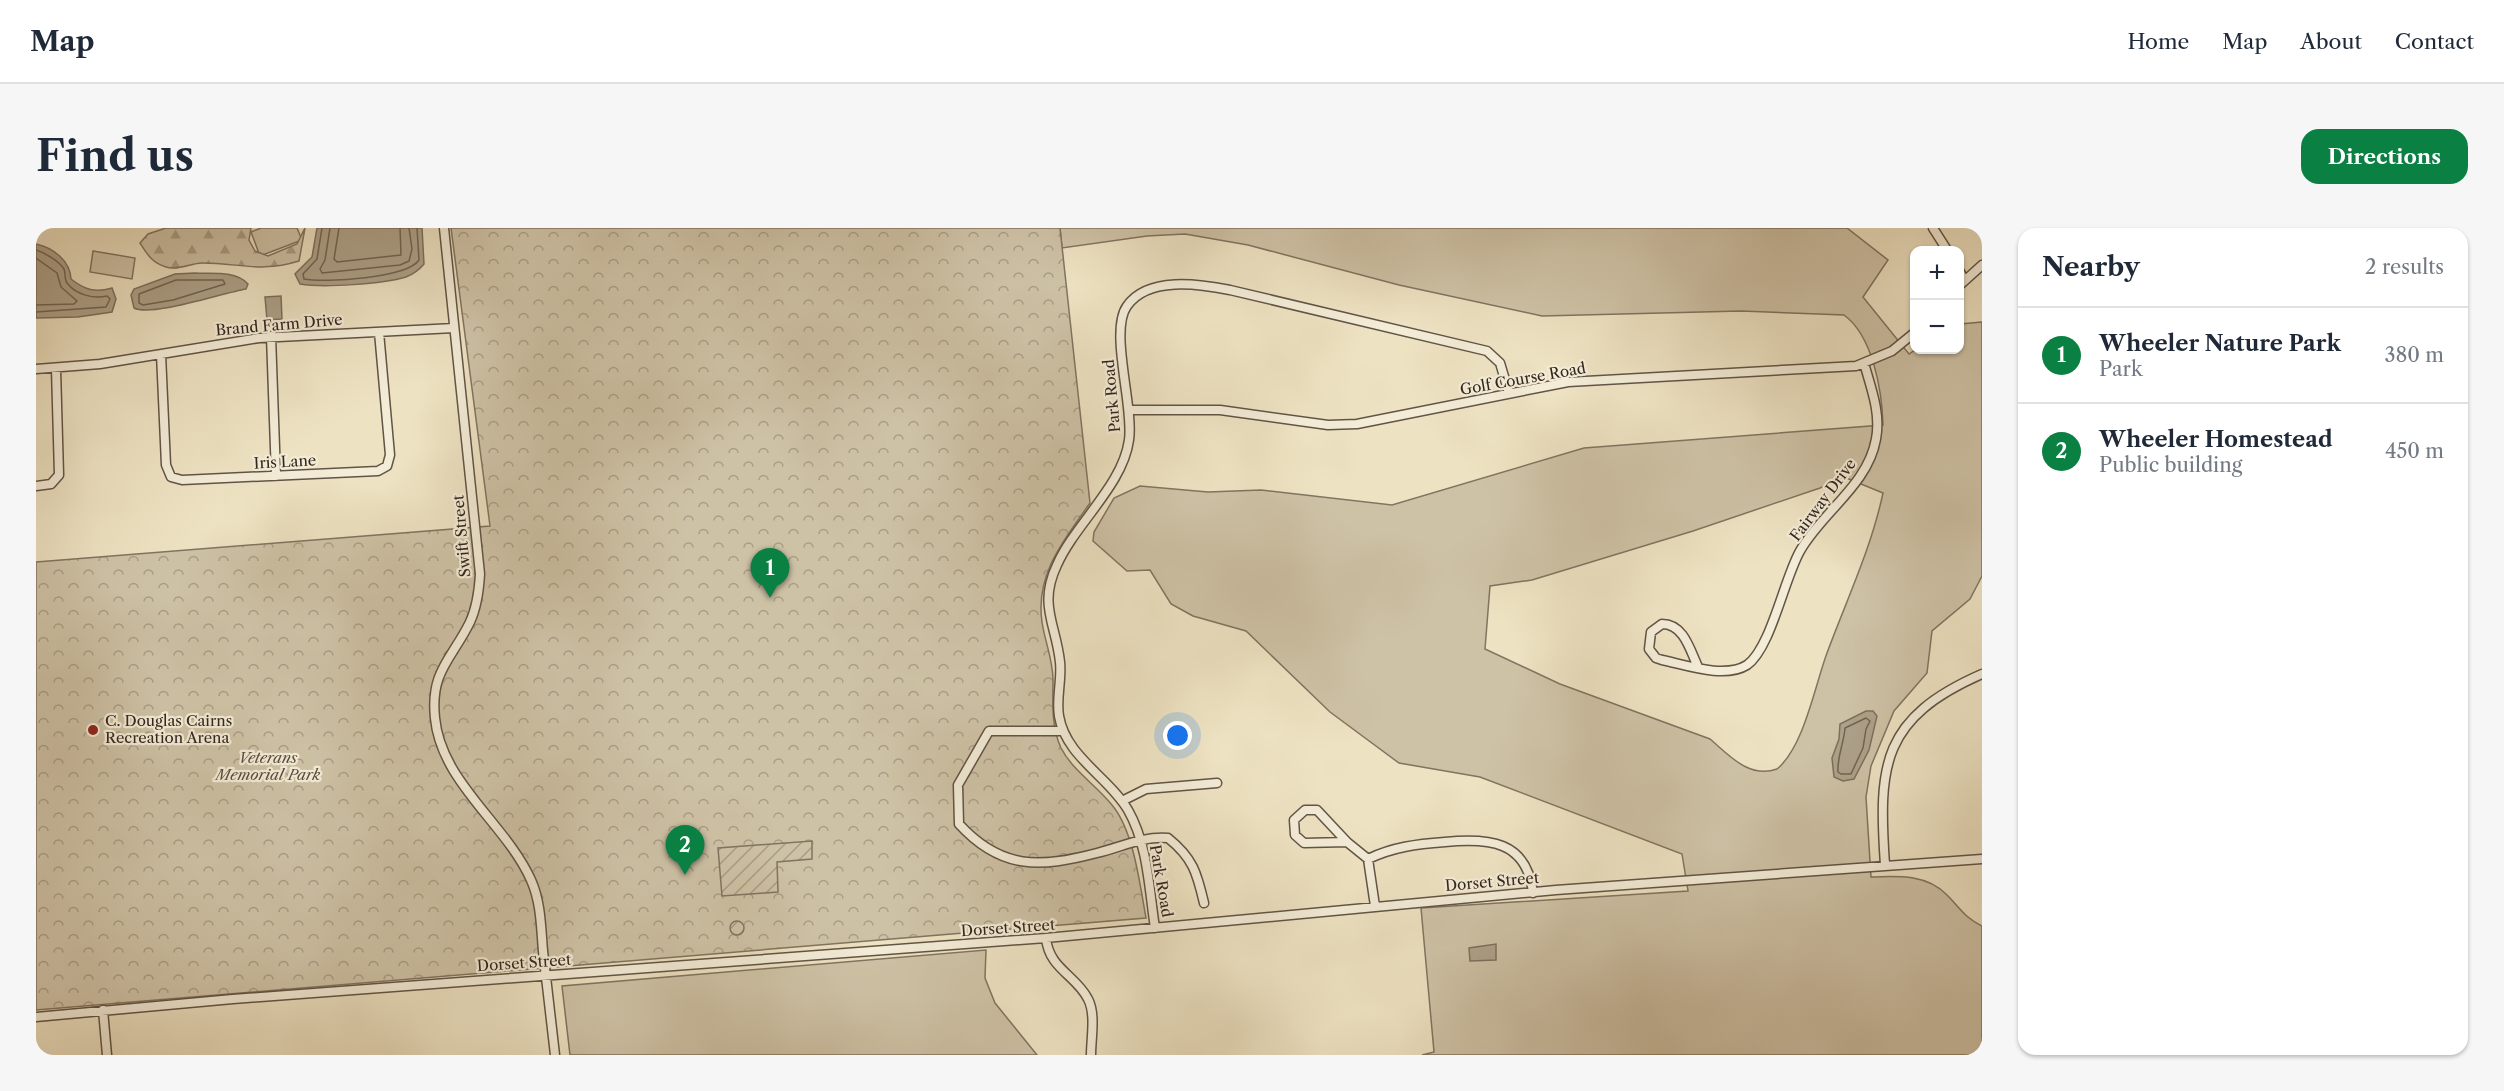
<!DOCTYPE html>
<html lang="en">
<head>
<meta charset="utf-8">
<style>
	:root { --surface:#fff; --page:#f6f6f7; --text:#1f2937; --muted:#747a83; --line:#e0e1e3; --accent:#0b8043 }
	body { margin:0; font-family:"Libre Caslon Text",serif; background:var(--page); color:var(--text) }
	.controls { position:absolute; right:18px; top:18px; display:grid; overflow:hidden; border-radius:12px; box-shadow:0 2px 4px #0004 }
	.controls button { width:54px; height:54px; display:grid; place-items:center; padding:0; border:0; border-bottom:2px solid var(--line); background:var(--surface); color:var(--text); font:30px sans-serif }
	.you { position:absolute; left:1142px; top:508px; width:21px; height:21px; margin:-15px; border:4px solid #fff; border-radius:50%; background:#1a73e8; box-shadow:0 0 0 9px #1a73e833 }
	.badge { display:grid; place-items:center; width:39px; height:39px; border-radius:50%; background:var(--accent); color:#fff; font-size:20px; font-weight:700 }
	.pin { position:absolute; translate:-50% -50px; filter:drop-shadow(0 2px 3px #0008) }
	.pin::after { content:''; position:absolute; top:32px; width:21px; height:18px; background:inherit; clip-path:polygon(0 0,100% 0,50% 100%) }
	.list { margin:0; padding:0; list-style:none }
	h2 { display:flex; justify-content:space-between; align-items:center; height:78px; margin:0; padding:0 24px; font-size:26px }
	h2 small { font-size:20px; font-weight:400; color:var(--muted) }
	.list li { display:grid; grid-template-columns:39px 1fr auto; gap:18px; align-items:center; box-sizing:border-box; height:96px; padding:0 24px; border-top:2px solid var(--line) }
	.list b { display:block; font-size:22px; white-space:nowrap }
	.list p { margin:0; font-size:20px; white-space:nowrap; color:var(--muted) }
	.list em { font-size:20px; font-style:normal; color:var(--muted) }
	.map { position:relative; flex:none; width:1946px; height:827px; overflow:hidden; border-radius:18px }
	header { display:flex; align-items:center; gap:36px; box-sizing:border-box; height:84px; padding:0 30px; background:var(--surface); border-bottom:2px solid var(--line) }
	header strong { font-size:28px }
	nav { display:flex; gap:33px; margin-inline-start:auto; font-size:21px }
	.intro { display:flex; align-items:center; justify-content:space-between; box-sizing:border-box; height:144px; padding:0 36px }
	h1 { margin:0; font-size:42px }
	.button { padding:15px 27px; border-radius:18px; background:var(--accent); color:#fff; font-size:21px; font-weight:700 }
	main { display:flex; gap:36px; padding:0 36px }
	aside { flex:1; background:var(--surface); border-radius:18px; box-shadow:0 2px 4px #0004 }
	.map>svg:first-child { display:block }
</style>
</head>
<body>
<header>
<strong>Map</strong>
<nav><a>Home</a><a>Map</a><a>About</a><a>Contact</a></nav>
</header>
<div class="intro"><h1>Find us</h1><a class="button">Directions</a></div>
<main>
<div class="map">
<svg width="1946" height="827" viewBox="0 0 1946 827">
	<defs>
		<pattern id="forest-firs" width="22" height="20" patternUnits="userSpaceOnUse" patternTransform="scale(1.5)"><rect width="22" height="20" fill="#cec2a6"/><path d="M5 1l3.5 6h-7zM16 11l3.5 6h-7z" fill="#a89d86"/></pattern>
		<pattern id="park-crowns" width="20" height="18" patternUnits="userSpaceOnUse" patternTransform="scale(1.5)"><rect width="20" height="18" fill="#cec2a6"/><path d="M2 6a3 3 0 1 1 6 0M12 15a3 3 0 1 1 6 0" fill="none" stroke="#a89d86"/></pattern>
		<pattern id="garden-furrows" width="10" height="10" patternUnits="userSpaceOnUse" patternTransform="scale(1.5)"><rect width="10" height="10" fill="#cec2a6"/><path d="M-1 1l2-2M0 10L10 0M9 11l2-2" fill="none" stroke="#a89d86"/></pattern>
	</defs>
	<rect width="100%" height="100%" fill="#ede2c2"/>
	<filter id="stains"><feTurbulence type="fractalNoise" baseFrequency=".00333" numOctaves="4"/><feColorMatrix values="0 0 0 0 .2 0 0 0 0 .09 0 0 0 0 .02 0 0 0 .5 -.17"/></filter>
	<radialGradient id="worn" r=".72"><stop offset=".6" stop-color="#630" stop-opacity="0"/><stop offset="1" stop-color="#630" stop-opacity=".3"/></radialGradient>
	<!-- grass -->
	<path fill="#cec2a6" stroke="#817461" stroke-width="1.5" fill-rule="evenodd" d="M225,0H261L266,12L224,28L215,4Z
		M1024,0H1811L1852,32L1827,69L1873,126L1879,122H1924V96L1946,94V348L1934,371L1896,403L1891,445L1858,483L1835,538L1830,569L1835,649C1862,648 1891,646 1911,667C1924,680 1929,690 1946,698V827H1386L1398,824L1385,680L1652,663L1646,626L1444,549L1363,535L1294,484L1210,403L1157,388L1135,376L1114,342L1091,343L1057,313L1058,304L1078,270L1104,258L1172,264L1225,262L1356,277L1548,220L1847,197C1846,163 1837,108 1808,87L1705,83L1506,88L1363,57L1212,17L1149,6L1111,8L1026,20ZM1808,249L1847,265C1835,321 1811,371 1791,425C1779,457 1768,519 1741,541C1713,551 1693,527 1674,511L1524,456L1449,421L1454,358L1496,352L1657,303L1784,260Z
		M57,23L99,30L96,51L54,44Z
		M950,722L949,750L959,775L1001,827H534L526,758Z"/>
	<!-- forest -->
	<path fill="url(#forest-firs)" stroke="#817461" stroke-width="1.5" d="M130,0H215L213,12L219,23L232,28L261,16L269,0L263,33C224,45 204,35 166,35C155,35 141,43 130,39C116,35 111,26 104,15L112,6Z"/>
	<!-- park -->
	<path fill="url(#park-crowns)" stroke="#817461" stroke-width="1.5" d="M415,0H1024L1054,275C1028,312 999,346 1006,394C1009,414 1017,432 1017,452C1017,475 1015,498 1025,520C1037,543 1060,557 1076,577C1098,603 1104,658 1110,690L0,782V334L454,298Z"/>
	<!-- garden -->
	<path fill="url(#garden-furrows)" stroke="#817461" stroke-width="1.5" d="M776,613V631L741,634L742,664L686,668L682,620Z
		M694 700a7 7 0 1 1 14 0a7 7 0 1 1-14 0Z"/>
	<!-- water -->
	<path fill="#aea28a" stroke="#7d705e" stroke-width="1.5" d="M281,0H386L388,36C383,42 378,46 370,49C347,56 287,60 264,56L259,46L276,29Z
		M0,16C18,20 34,33 35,51C49,62 59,65 76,60L80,71L76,84L42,89L0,90Z
		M159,45C175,46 200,42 212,56L210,61C186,65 116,89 98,80L95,67L98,61L139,46Z
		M245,68L246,91L231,92L229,69Z
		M1830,483H1837L1841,488L1833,522L1818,551L1807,553L1798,549L1796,530L1803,511L1804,496Z
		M1460,716V732L1434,733L1433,720Z"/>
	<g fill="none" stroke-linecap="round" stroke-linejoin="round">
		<!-- shore -->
		<path stroke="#716453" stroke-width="1.5" d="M286,0L281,31L267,46L268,51C289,55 371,50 383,32L381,0
			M294,0L289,32L284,41L286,45L364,37L373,33L376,21L373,0
			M303,0L298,31L301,34L365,27L364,0
			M0,22C9,25 23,33 28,41C30,46 28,51 31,55C40,67 58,71 71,68L74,71L70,79L0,84
			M0,30L21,45L25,59L41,73L38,76L0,77
			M140,52H187L189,56L137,72L107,77L103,75V66Z
			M1830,490L1834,493L1830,501L1827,520L1815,546H1805L1802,544C1801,528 1808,515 1809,500Z"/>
		<defs>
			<path id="minor" d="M408,0L444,346C443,363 441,379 434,394C416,431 394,443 399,490C405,554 470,596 495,652C505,674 505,700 507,723C511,758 515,792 519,827
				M1897,0L1911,22
				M1924,44L1928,52
				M1924,57L1946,37
				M235,108L240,248
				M125,126L130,237L135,249L146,252L342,243L351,238L354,227L343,104
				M0,141L64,136L223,110L418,100
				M1093,182H1184L1292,197L1321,196L1532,154L1820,138L1856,123L1878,105
				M0,258L15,256L23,247L20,141
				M1662,439C1654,422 1648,396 1626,396L1615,404L1613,421L1620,430L1626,432C1650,437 1689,451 1711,437C1735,420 1748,351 1764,323C1786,284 1832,257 1840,211C1845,185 1835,160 1828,135
				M1027,503H953L922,557L923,596C965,642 1004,640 1061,625C1086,619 1106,608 1132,610C1157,630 1161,645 1168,675
				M1086,573L1110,561L1181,555
				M1311,614L1268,615L1259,607L1258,592L1269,582H1281L1311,614L1332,631L1339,678
				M1332,631C1357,619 1381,616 1409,614C1452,610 1491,612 1497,665
				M1849,637C1842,536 1846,490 1946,446
				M1119,700C1113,661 1112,617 1092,582C1072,548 1030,529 1023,488C1020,470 1026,452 1024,434C1020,396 1002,377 1021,337C1039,296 1087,257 1093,212C1098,178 1073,103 1091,78C1112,48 1163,56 1194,62L1451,123L1464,135L1473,165
				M1010,710C1013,741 1040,747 1052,771C1060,786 1055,810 1055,827
				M67,782L71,827
				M0,789L197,771L1010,710L1520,662L1946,631"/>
		</defs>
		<!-- minor casing -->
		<use href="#minor" stroke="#625446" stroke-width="11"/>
		<!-- minor -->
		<use href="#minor" stroke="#f3ecd7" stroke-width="8"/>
	</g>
	<!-- markers -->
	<circle fill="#8f2418" stroke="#f3ecd7" stroke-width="2" cx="57" cy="502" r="6"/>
	<g text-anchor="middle" stroke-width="4.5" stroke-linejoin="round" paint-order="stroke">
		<!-- street labels -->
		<g font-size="15" fill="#34251c" stroke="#f3ecd7">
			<text transform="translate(243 97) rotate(-5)" y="5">Brand Farm Drive</text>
			<text transform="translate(1487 151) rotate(-10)" y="5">Golf Course Road</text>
			<text transform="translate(1076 168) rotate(-95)" y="5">Park Road</text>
			<text transform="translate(249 234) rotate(-3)" y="5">Iris Lane</text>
			<text transform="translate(1787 272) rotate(-53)" y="5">Fairway Drive</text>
			<text transform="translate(426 308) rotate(-95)" y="5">Swift Street</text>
			<text transform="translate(1125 653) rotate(80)" y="5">Park Road</text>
			<text transform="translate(1456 654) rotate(-5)" y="5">Dorset Street</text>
			<text transform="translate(972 700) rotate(-4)" y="5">Dorset Street</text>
			<text transform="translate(488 735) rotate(-4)" y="5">Dorset Street</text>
		</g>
		<!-- poi labels -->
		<g font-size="15" fill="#34251c" stroke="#f3ecd7" text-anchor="start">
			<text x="69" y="498">C. Douglas Cairns<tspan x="69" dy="17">Recreation Arena</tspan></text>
		</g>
		<!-- park labels -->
		<g font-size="15" font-style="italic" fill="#5a4c3e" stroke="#f3ecd7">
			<text x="232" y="535">Veterans<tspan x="232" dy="17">Memorial Park</tspan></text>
		</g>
	</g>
	<rect width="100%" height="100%" filter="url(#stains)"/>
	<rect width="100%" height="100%" fill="url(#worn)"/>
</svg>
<div class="controls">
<button>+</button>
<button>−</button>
</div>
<div class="you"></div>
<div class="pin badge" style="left:734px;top:370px">1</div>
<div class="pin badge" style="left:649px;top:647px">2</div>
</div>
<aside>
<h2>Nearby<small>2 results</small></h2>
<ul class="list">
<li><span class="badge">1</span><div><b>Wheeler Nature Park</b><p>Park</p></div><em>380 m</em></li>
<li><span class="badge">2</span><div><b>Wheeler Homestead</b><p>Public building</p></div><em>450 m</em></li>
</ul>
</aside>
</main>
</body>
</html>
